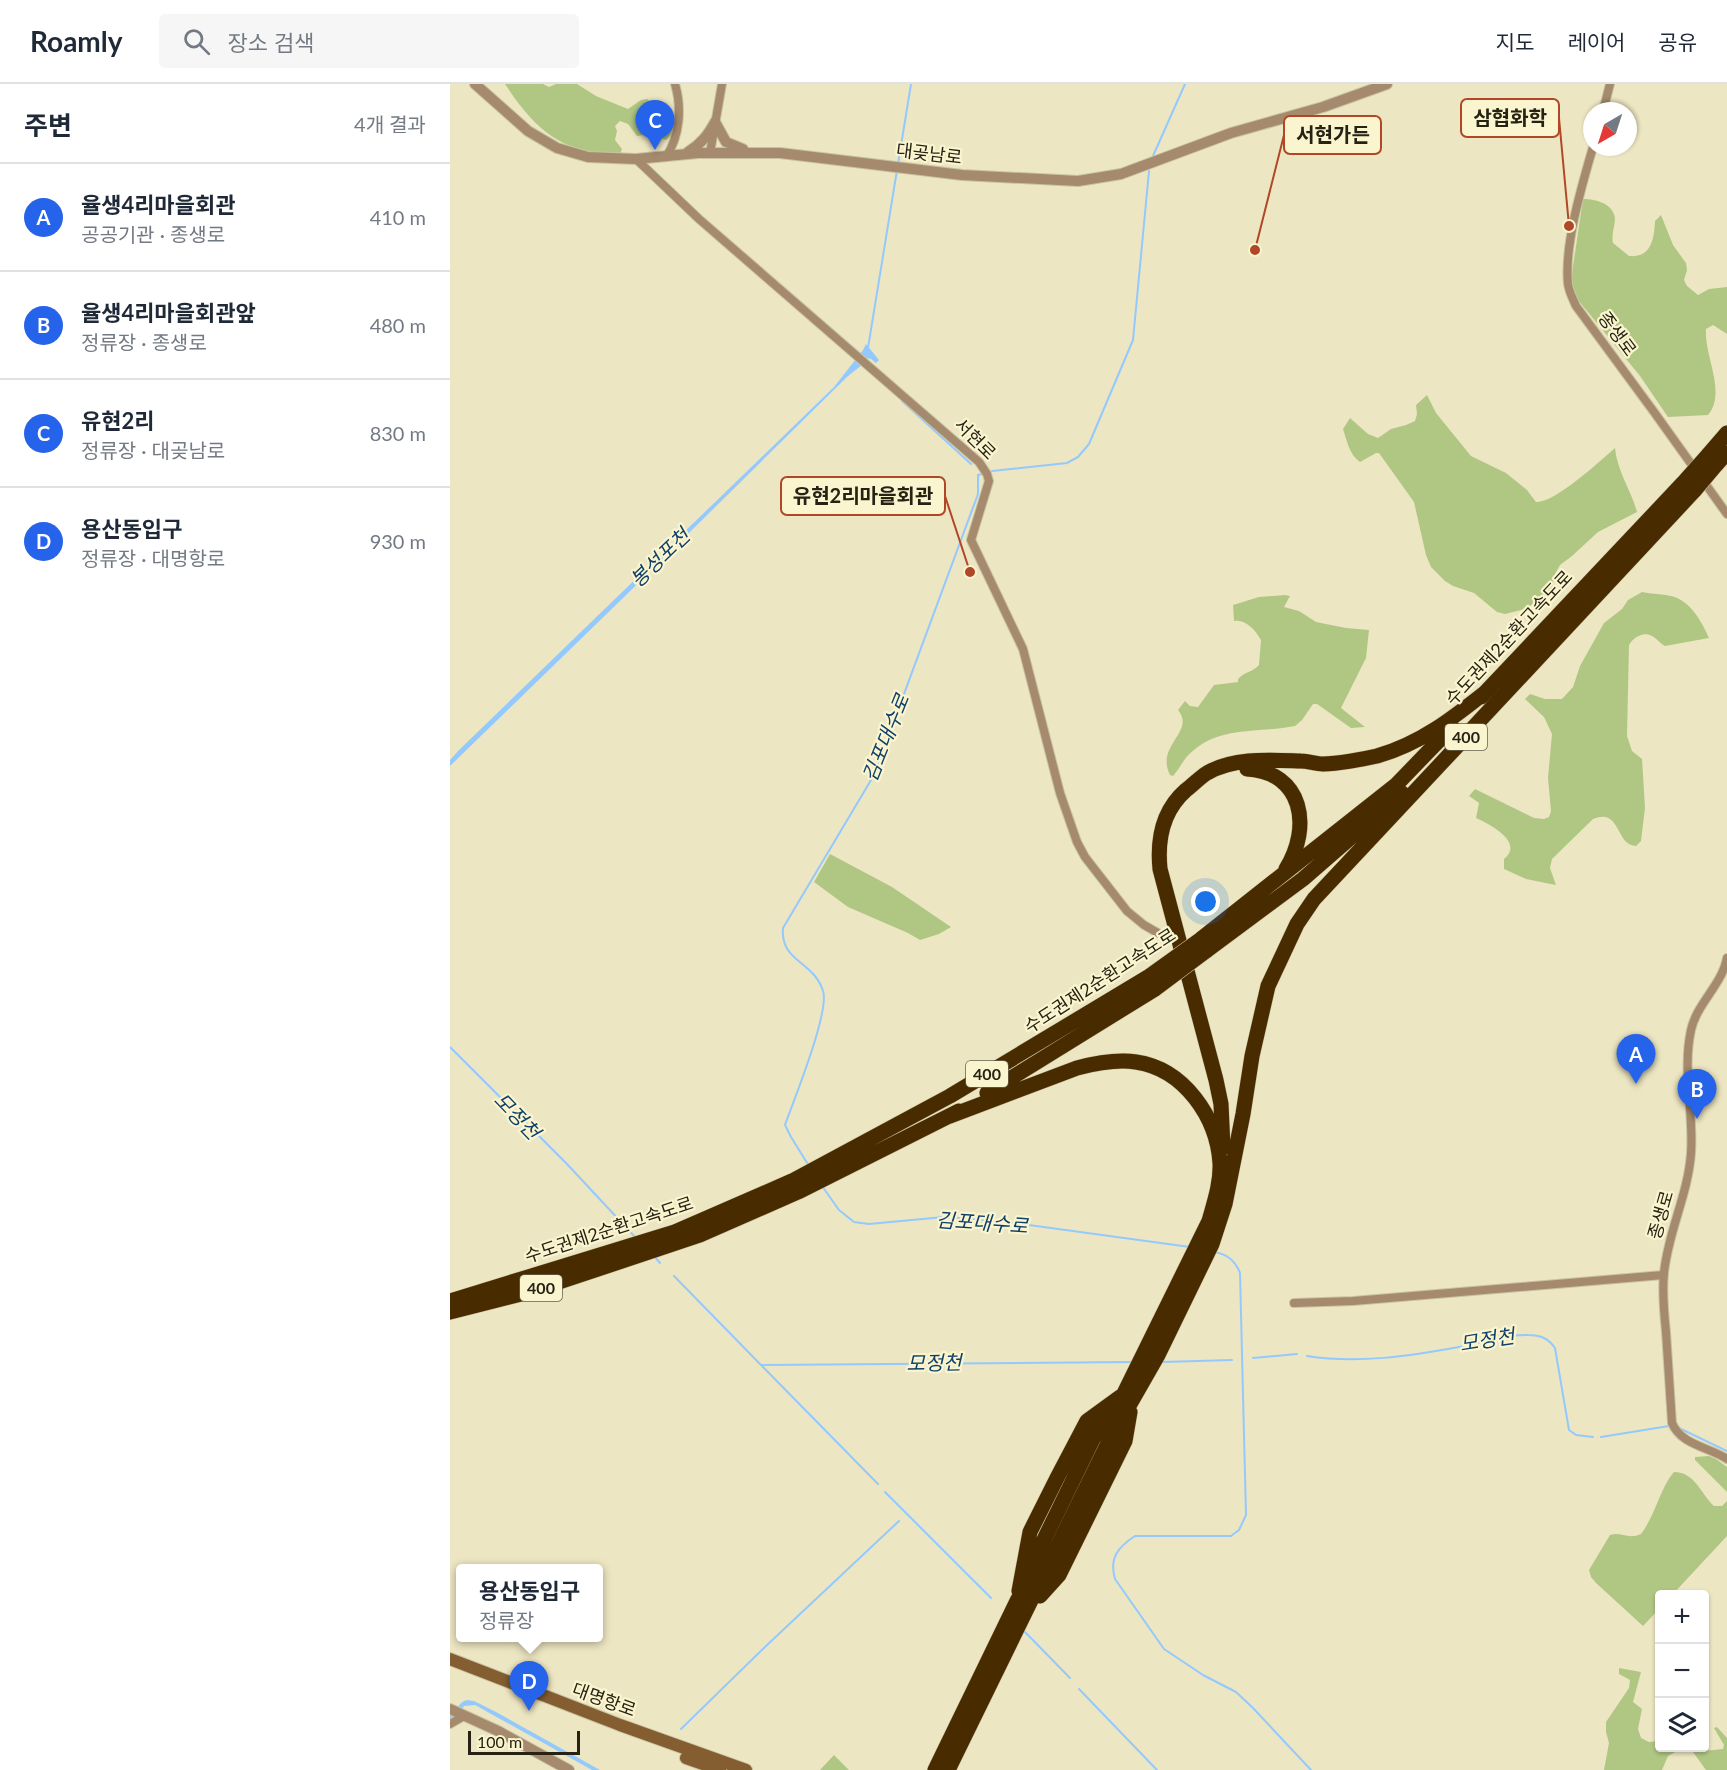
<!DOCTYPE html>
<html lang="ko">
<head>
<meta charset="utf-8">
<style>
	:root { --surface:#fff; --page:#f6f6f7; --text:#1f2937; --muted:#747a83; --line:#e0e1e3; --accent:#2563eb }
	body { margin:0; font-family:Lato,"Noto Sans KR",sans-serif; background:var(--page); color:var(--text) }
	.controls { position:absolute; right:18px; bottom:18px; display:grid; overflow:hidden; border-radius:6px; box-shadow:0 2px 4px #0004 }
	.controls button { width:54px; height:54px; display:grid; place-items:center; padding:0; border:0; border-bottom:2px solid var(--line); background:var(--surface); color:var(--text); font:30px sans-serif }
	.compass { position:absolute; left:1133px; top:18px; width:54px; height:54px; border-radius:50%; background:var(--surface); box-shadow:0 2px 4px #0004; rotate:219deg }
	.scale { position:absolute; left:18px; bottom:15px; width:112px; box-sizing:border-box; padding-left:6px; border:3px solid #262315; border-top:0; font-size:16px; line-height:21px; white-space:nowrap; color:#262315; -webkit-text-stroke:4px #faf4cf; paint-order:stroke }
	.you { position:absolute; left:756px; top:818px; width:21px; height:21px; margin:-15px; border:4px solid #fff; border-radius:50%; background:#1a73e8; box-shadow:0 0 0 9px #1a73e833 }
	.badge { display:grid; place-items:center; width:39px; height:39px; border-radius:50%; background:var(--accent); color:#fff; font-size:20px; font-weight:700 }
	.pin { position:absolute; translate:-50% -50px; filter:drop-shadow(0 2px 3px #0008) }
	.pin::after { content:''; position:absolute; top:32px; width:21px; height:18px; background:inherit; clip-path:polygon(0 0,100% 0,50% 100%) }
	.popup { position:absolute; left:6px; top:1480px; width:147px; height:78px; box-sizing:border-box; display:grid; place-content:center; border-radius:6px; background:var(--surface); filter:drop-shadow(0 2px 4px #0005); font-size:20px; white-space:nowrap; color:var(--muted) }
	.popup b { font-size:22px; color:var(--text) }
	.popup::after { content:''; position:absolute; left:50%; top:100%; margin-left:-12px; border:12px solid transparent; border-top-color:var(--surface) }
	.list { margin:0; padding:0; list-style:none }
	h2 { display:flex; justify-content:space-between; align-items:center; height:78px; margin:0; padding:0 24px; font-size:26px }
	h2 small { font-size:20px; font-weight:400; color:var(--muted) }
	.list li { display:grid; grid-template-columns:39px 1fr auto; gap:18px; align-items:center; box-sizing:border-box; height:108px; padding:0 24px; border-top:2px solid var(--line) }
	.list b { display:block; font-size:22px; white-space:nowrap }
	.list p { margin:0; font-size:20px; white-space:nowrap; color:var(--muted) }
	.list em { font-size:20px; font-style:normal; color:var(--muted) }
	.icon { flex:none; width:33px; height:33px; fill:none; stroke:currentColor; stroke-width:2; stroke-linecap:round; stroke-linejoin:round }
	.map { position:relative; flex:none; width:1277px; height:1686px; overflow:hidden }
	header { display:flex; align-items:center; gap:36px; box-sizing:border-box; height:84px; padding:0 30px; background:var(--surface); border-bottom:2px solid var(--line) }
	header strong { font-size:28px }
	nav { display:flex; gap:33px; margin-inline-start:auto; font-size:21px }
	.search { width:420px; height:54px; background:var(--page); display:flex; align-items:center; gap:15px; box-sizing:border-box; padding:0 21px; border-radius:6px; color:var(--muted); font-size:22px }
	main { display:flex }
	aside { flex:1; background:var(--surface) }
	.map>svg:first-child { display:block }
</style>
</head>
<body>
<header>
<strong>Roamly</strong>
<div class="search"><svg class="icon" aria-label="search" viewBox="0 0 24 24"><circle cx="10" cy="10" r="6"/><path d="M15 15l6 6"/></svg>장소 검색</div>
<nav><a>지도</a><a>레이어</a><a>공유</a></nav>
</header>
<main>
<aside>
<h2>주변<small>4개 결과</small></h2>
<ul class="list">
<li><span class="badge">A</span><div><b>율생4리마을회관</b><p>공공기관 · 종생로</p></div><em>410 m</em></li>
<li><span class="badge">B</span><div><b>율생4리마을회관앞</b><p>정류장 · 종생로</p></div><em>480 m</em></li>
<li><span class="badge">C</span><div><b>유현2리</b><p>정류장 · 대곶남로</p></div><em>830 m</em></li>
<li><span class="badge">D</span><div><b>용산동입구</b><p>정류장 · 대명항로</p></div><em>930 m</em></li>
</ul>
</aside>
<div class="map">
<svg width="1277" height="1686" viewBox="0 0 1277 1686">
	<rect width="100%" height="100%" fill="#ede6c2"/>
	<!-- green -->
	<path fill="#b0c784" d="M55,0H93L99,3L106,0H127L146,12L178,25L191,16L197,15L203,19L208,30C212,31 220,29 223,32C229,39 221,52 216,56L199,50L187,52L178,40L170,37L165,42L167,47L165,56L172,65L170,70C113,71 85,46 55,0Z
		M1133,115C1145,115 1163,119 1165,134C1165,143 1161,150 1163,159L1179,172C1202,174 1204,154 1205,137L1211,131L1223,161L1236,179L1237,186L1234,196L1237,202L1248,211L1259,205L1277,203V250L1263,241L1256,245C1254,273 1277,308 1258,331L1218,333L1190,292L1128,216L1122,200V189Z
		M977,311L986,329L1021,372L1056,389L1077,406L1086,418C1105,419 1150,377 1165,364C1167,387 1181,406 1187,428L1148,448L1122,472L1110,481L1105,490L1102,505L1098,511L1075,525L1055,530L1047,528L1024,509L1003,502L995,497L981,483L976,471L964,418L929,369H926L910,378C899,370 897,357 893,345L900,334L918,350L928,354L941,345L956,341L965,337L967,330L966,321Z
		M1192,508C1202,510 1212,510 1221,512C1240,516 1252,538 1259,554L1215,562C1209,559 1208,555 1202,552C1193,547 1183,554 1179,561L1177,652L1182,667L1192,675L1195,724L1191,757L1186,762C1165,761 1171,723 1143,735L1102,775L1100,784L1106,801L1076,795L1054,785V775C1075,758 1039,740 1026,734L1029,719L1019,712L1025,705L1084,734L1094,735L1099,733L1101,727L1098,694L1102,650L1094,633L1075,615L1080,610L1095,615H1112L1123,603L1130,582L1154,539L1172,525L1178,516Z
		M835,511L840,512L834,523L849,527L866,538L896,544L919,546L916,574L891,624L915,643L901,644L867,620H863L852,636L845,642C811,649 772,642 744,666C734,673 731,683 723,692L720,691C705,661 746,648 728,626L735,617L740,622L748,623L764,601L788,598V595C794,588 803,588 809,581L811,556C805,546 796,535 784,537L783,521L809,513Z
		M380,770L442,803L501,843L489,850L470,856L458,849L398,823L364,798Z
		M1259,1372L1266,1375L1277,1383V1408L1245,1376V1373Z
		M1224,1388C1245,1388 1251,1410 1264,1422H1272L1277,1417V1452L1223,1510H1210L1209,1525L1193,1542L1146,1499L1141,1493L1139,1486L1160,1451C1170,1447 1178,1456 1191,1450C1205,1432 1211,1402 1224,1388Z
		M1169,1584L1191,1588L1183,1618L1192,1625L1188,1645L1191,1654L1199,1658L1209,1657L1210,1664H1228L1227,1667L1218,1672L1212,1686H1154L1159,1659L1156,1648V1638L1179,1604L1180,1596L1169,1590Z
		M1267,1643L1277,1654V1686H1256L1243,1668L1273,1665L1274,1661L1264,1644Z
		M384,1671L399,1686H370Z"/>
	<!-- water -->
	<path fill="#94c9fe" d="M416,260L429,276L426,279L421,275L416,274L412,281L398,292L171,516L0,682V676L9,666L384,303L413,266Z
		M17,1616L24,1617L46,1628L150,1686H142L25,1621L14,1622L8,1631L0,1637V1632C8,1627 7,1619 17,1616Z"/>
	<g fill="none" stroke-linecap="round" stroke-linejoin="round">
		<!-- stream -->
		<path stroke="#94c9fe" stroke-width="2" d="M703,72L735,0
			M448,80L461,0
			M418,264L447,86
			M452,317L521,380
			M542,387L617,379L628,373L639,360L683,256L699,87
			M0,963L117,1080L185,1153
			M359,1082L341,1053L335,1041C344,1016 380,927 373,907C364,877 330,878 333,844L424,691L528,410V391L532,390
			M372,1102L389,1126L404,1138L419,1140L494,1133L550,1137L740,1163
			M764,1168C777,1170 785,1176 790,1189L796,1431L789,1446L781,1452H685C668,1463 659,1474 665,1495L714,1565L753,1591L786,1608L803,1624L861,1686
			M204,1172L210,1179
			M224,1192L311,1281L683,1278
			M857,1272C907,1280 960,1272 1009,1263C1031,1259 1056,1250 1078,1251C1090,1251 1098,1254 1105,1264L1119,1346L1126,1351L1143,1353
			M803,1274L847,1270
			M713,1278L782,1276
			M312,1282L428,1400
			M1229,1344L1277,1367
			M1151,1353L1219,1342
			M435,1408L541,1514
			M575,1548L620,1594
			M629,1605L707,1686
			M231,1645L316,1562L449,1437"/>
		<defs>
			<path id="minor" d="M1153,27L1160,0
				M1143,63C1132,101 1114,161 1118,200C1119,208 1123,215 1126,222L1204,328L1277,430
				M260,69L272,0
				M216,73C230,52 232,24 225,0
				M186,75L249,135L529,378L537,390L539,397L521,456L573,565L610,709L627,758L635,773L677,827L694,841L708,849
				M1277,874C1272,901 1247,919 1241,946C1232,987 1244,1029 1241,1069C1238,1111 1218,1148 1214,1189C1212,1208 1214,1229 1216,1248C1218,1278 1220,1309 1222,1339C1231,1361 1259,1363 1277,1375
				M844,1219L903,1217L1213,1191
				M0,1640L14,1632"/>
			<path id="tertiary" d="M25,0L78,47L107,64L138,73L186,75L248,69H330L512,91L628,97L671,90L781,49L873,23L937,0
				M265,38L276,58L293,65
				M238,68C251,60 258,51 265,38
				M0,1625L48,1647L119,1686"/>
			<path id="secondary" d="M0,1575L170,1641L296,1686
				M236,1674L270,1686"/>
			<path id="motorway" d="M1258,371L1277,349
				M1266,381L1277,369
				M1031,613L1233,399
				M1006,662L1245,406
				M797,685C853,688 862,743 836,785
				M751,855L946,701L1002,643
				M756,867L853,795L952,709
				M537,1009L705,905
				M500,1032L627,984C646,979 666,975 686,978C734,985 767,1033 770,1079C771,1099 764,1119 759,1137L655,1348
				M773,1064L771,1020L766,996L710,785C707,755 712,727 736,706C743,701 749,694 757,689C784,673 821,676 851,677C858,677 866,680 873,680C887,680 914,675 927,672C970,660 1003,634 1037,607
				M0,1217L225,1148L342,1097L500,1012L698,893
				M0,1228L79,1208L250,1151L348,1108L509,1027
				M586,1472L643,1355L655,1336
				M569,1507L580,1448L607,1394L637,1337L670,1313
				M590,1512L609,1491L675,1357L680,1328
				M485,1686L567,1517L597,1464
				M498,1686L660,1355L708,1271L762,1160L775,1120L793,1030L802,972L818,902L847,840L864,815L1013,656"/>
		</defs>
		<!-- minor casing -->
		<use href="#minor" stroke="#c9c3a3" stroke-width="10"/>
		<!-- tertiary casing -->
		<use href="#tertiary" stroke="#c9c3a3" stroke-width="12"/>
		<!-- secondary casing -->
		<use href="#secondary" stroke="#c9c3a3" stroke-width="14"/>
		<!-- motorway casing -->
		<use href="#motorway" stroke="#c9c3a3" stroke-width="16"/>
		<!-- minor -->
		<use href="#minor" stroke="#a58a6d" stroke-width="8"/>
		<!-- tertiary -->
		<use href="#tertiary" stroke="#a58a6d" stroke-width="10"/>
		<!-- secondary -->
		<use href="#secondary" stroke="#845e31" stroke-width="12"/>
		<!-- motorway -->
		<use href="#motorway" stroke="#492b00" stroke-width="15"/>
		<defs>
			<path id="motorway-bridge" d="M1233,399L1258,371
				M1245,406L1266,381
				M698,893L751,855
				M705,905L756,867"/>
		</defs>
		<!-- motorway-bridge casing -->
		<use href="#motorway-bridge" stroke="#c9c3a3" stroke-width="16" stroke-linecap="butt"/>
		<!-- motorway-bridge -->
		<use href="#motorway-bridge" stroke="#492b00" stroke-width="15"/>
	</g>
	<g text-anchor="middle" stroke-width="4.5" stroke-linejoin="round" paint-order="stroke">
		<!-- shield labels -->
		<g fill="#faf4cf" stroke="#66624d" stroke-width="1.5">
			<rect x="995" y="640" width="42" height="26" rx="4.5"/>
			<rect x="516" y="977" width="42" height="26" rx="4.5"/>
			<rect x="70" y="1191" width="42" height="26" rx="4.5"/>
		</g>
		<g font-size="16" font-weight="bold" fill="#262315">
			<text x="1016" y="659">400</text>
			<text x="537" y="996">400</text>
			<text x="91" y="1210">400</text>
		</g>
		<!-- street labels -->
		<g font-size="18" fill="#262315" stroke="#faf4cf">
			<text transform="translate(479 70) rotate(7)" y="6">대곶남로</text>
			<text transform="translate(1167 250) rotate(53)" y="6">종생로</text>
			<text transform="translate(525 355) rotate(45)" y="6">서현로</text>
			<text transform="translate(1059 554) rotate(-47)" y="6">수도권제2순환고속도로</text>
			<text transform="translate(650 897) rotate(-33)" y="6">수도권제2순환고속도로</text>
			<text transform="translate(1211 1131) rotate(-74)" y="6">종생로</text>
			<text transform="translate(159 1146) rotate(-18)" y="6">수도권제2순환고속도로</text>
			<text transform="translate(154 1616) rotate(20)" y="6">대명항로</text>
		</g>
		<!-- water labels -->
		<g font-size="20" font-style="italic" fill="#0f4069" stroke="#faf4cf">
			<text transform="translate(210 474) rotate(-44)" y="7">봉성포천</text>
			<text transform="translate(436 654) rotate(-68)" y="7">김포대수로</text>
			<text transform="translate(67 1032) rotate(46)" y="7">모정천</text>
			<text transform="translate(532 1139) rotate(4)" y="7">김포대수로</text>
			<text transform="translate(1037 1256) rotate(-9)" y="7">모정천</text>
			<text transform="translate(484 1279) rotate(-1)" y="7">모정천</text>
		</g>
	</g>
	<!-- callouts -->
	<path fill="none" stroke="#b04827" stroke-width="2" d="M1119 142L1109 34M805 166L834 51M520 488L495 412"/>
	<g fill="#b04827" stroke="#faf4cf" stroke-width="2">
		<circle cx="1119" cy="142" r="6"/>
		<circle cx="805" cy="166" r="6"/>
		<circle cx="520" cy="488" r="6"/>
	</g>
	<g fill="#faf4cf" stroke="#b04827" stroke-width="2">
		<rect x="1011" y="15" width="98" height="38" rx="6"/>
		<rect x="834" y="32" width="97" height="38" rx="6"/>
		<rect x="331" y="393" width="164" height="38" rx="6"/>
	</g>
	<g font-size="20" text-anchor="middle" font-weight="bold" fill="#262315">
		<text x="1060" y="41">삼협화학</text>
		<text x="883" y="58">서현가든</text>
		<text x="413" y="419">유현2리마을회관</text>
	</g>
</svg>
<div class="controls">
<button>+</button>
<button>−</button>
<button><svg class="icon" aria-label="layers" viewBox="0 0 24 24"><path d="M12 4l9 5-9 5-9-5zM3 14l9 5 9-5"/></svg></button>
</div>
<svg class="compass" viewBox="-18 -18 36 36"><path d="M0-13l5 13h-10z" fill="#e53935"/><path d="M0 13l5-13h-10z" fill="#747a83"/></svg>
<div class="scale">100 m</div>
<div class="you"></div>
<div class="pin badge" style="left:1186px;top:1000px">A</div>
<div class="pin badge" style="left:1247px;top:1035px">B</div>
<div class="pin badge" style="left:205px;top:66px">C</div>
<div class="pin badge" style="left:79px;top:1627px">D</div>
<div class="popup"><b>용산동입구</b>정류장</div>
</div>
</main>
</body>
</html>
